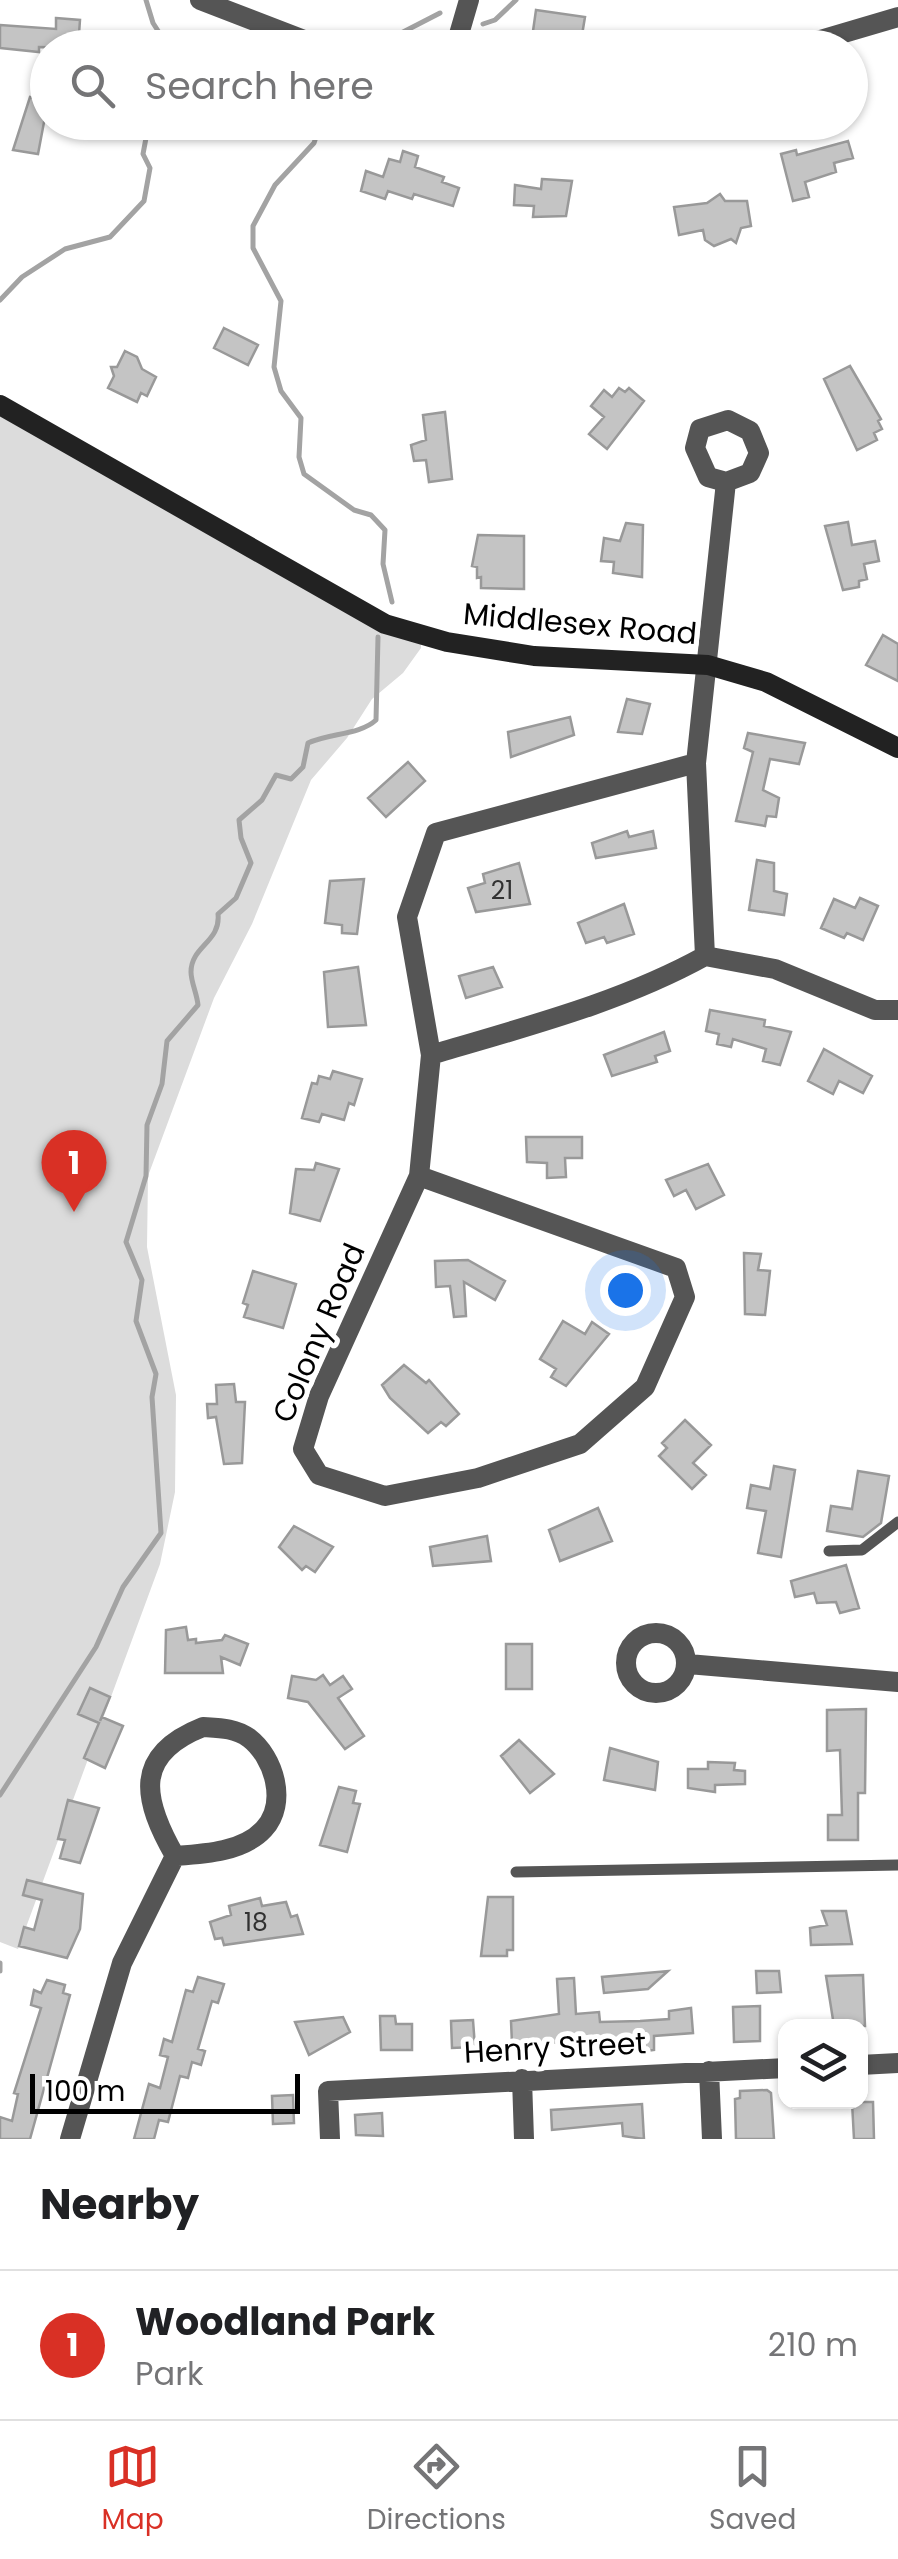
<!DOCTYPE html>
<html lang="en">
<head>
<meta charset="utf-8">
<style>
	:root { --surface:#fff; --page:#f6f6f6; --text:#202124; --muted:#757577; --line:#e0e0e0; --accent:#d93025 }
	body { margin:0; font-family:Poppins,sans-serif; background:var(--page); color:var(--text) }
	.controls { position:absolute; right:30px; bottom:30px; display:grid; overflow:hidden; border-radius:20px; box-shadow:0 2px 8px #0004 }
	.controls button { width:90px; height:90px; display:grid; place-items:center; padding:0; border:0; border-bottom:2px solid var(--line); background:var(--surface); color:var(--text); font:50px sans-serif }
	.scale { position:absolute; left:30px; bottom:25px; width:270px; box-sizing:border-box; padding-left:10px; border:5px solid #000; border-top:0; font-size:28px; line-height:35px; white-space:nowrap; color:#000; -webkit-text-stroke:8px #fff; paint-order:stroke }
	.you { position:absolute; left:625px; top:1290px; width:35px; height:35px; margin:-25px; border:8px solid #fff; border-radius:50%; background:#1a73e8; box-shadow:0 0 0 15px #1a73e833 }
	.badge { display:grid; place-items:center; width:65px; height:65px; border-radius:50%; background:var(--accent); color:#fff; font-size:32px; font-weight:700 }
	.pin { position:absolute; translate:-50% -82px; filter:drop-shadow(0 2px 5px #0008) }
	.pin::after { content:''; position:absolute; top:52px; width:35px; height:30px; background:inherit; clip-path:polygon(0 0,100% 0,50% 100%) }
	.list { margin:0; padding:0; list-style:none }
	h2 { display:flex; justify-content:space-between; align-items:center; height:130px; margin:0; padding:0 40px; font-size:42px }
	h2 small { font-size:32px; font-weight:400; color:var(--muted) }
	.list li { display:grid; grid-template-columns:65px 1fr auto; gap:30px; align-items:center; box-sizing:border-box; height:150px; padding:0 40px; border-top:2px solid var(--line) }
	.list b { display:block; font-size:38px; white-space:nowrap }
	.list p { margin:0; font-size:32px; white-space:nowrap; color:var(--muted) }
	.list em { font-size:32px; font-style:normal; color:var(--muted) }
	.icon { flex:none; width:55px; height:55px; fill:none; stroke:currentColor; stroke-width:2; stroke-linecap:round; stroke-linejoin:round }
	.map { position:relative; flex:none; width:898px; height:2139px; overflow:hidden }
	.search { position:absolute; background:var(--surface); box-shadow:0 2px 8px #0004; left:30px; right:30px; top:30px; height:110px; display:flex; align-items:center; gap:25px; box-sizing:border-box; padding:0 35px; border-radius:55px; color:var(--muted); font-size:38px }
	.sheet { height:280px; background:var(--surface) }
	nav { display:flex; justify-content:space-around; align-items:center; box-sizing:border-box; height:140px; border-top:2px solid var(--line); background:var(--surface); font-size:28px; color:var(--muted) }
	nav a { display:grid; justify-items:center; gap:5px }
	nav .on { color:var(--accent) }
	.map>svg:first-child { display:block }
</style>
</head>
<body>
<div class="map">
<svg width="898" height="2139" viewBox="0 0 898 2139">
	<rect width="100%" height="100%" fill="#fff"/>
	<!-- green -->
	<path fill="#dcdcdc" d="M0,405L421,634V648L403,673L372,699L347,738L311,780L252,924L214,998L148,1176L147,1247L176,1395L175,1492L160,1564L18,1949L0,1942Z"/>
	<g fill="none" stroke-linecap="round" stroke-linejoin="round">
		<!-- stream -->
		<path stroke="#a3a3a3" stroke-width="5" d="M146,0L153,23L169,48
			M483,24L495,20L516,0
			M374,47L440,13
			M321,122L314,143L275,185L253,226V248L281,301L274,367L281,391L301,418L299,457L304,474L354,510L371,515L385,530L383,564L392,602
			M0,300L22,277L65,249L110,237L144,201L150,168L143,154L149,122
			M0,1795L96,1647L123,1587L161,1533L152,1397L156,1374L136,1321L142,1280L126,1242L146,1176L147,1125L162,1084L167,1041L198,1005C197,994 191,982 191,972C191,946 221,942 218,914L236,898L251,863L241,838L239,820L262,800L276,775L291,779L303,767L308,743C329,733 360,735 376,720L378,637
			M0,1963V1971"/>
	</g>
	<!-- building -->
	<path fill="#c4c4c4" stroke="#999" stroke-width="2.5" d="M536,10L585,17L580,47L561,44L562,38L533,31Z
		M56,18L80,20L78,48L39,47V52L0,48V25L56,29Z
		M30,97L48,101L38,154L13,150Z
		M848,141L853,158L834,163L836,172L805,182L809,197L793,201L781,154L796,150L797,155Z
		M403,151L418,156L415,167L444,177L442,182L459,188L453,206L414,194L412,199L388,191L385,199L361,191L366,171L383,177L389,159L400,162Z
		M542,179L572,181L566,216L533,217L534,206L514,205L515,185L541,189Z
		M720,194L725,201H747L751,226L741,228L736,243L731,239L714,246L705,240L703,230L679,235L674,207L707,203Z
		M224,328L258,345L248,365L214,348Z
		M125,351L137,357L142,369L156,377L147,396L141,393L137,402L108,388L114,376L111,367H117Z
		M850,366L881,419L878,421L882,429L874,433L877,440L857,450L824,379Z
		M619,388L625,392L629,388L644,401L607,449L589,434L604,417L591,406L604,390L612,397Z
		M445,412L452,479L429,482L426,460L414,461L411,445L426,440L423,415Z
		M848,522L852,545L875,541L879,561L864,564L867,579L859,581V587L843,590L825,526Z
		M626,523L643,525L642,577L613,573L614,562L601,561L604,538L620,541Z
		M478,535L524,536V589L481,588V577L477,578V567L472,566Z
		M883,635L898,644V681L866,665Z
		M627,699L650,704L642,734L618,732Z
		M570,717L574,735L511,757L508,732Z
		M748,733L805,743L799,764L770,759L763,790L779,798L776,817L767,816L765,826L736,821L753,752L744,748Z
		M408,762L425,781L386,817L368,798Z
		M627,831L629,837L653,831L656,848L596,858L592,843Z
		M757,860L774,863V891L787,894L784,915L749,910Z
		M519,863L530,904L476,912L468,888L485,883L483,874Z
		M364,879L357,934L342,933V925L325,923L330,881Z
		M860,898L878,906L863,940L847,933L844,938L821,928L834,899L855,908Z
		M624,904L634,934L607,943L604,937L586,943L578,923Z
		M358,967L366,1025L328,1027L324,972Z
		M493,967L502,987L466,998L459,976Z
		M710,1010L765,1020L764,1026L791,1032L780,1065L763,1061L766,1049L733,1039L731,1047L717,1044L719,1034L706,1031Z
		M664,1032L670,1051L655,1056L657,1062L612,1076L604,1055Z
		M824,1049L872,1076L863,1093L839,1081L833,1094L808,1081Z
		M333,1071L362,1079L354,1105L349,1103L344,1120L322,1114L319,1122L302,1118L312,1083L317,1084L319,1076L330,1079Z
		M526,1137H582V1158H565L566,1177L547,1178V1163L527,1162Z
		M316,1163L339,1169L320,1221L290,1213L296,1169L314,1170Z
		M708,1164L724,1195L696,1209L686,1190L674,1196L666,1180Z
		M744,1253L761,1254L758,1270L770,1271L765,1315L745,1314Z
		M468,1260L505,1281L495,1300L464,1282L466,1316L454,1317L450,1286L436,1287L435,1261Z
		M253,1271L296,1284L283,1328L244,1317L248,1305L243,1303Z
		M563,1321L585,1334L592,1322L609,1334L566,1386L551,1377L556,1369L540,1359Z
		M404,1365L426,1383L429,1380L459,1414L446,1426L441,1422L428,1433L390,1398L382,1385Z
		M234,1384L236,1402H245L242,1463L224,1464L216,1417L208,1418L207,1404H217L216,1385Z
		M685,1420L711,1445L693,1463L706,1475L692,1489L659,1456L667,1448L662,1443Z
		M774,1466L795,1470L781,1557L758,1553L766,1511L747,1508L751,1485L770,1489Z
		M858,1471L889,1476L881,1523L863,1537L827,1531L831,1506L852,1509Z
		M598,1508L612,1541L560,1561L549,1530Z
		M294,1526L333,1547L315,1572L306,1566L302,1570L279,1547Z
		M487,1536L491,1561L433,1566L430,1547Z
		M846,1565L859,1608L840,1613L836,1602L817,1603L814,1593L795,1597L791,1581Z
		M186,1627L188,1640L196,1639V1643L222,1640L225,1635L248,1644L240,1665L221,1657L223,1673H165L166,1630Z
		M506,1644H532V1689H506Z
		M323,1675L330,1685L343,1676L352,1689L338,1698L364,1736L345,1749L308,1702L288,1698L292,1676L316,1680Z
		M90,1688L110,1697L100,1721L102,1717L123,1726L105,1768L84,1758L99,1723L78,1714Z
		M866,1709L865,1793H858V1840H828V1815H842L840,1750L827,1751V1710Z
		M519,1740L554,1774L530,1793L501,1756Z
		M610,1748L658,1762L655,1790L604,1780Z
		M708,1762L735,1763L734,1770L745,1771V1784L715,1785V1792L688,1788V1769H708Z
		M339,1787L356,1791L353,1803L360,1804L347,1852L320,1845Z
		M68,1800L99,1808L80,1863L60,1858L65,1840L58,1839Z
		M27,1880L83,1894L80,1929L67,1958L19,1946L24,1927L34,1930L42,1900L23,1895Z
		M488,1897H513V1950H507V1956H481Z
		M260,1898L262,1906L286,1902L291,1917L297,1915L303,1934L224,1945L222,1938L215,1939L210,1922L231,1915L229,1906Z
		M822,1911H846L852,1944L811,1945L810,1928L827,1925Z
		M668,1971L648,1989L604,1993L602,1977Z
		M756,1971H779L781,1992L757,1993Z
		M863,1975L865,2026H834L826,1976Z
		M198,1977L224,1984L218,2003L212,2001L198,2049L205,2051L201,2065L192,2062L188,2078L180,2076L168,2122L159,2120L154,2139H134L149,2084L160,2088L168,2057L160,2055L164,2039L172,2042L186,1990L193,1992Z
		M574,1978L576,2014L599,2012L600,2022L640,2021L669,2019V2011L691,2008L693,2033L654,2036V2050L638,2052L637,2045L591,2050L589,2041L512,2044L511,2021L559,2014L557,1979Z
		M47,1980L65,1985L63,1993L70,1995L30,2139H0V2117L12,2121L18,2094L14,2093L41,2008L31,2005L34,1990L41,1993Z
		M760,2006V2041L734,2042L733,2007Z
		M380,2016H395L396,2024H412V2050H381Z
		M343,2017L350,2032L309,2055L295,2022Z
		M473,2020L475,2047L452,2048L451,2021Z
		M767,2090L771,2093L774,2139H736L735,2099L740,2098V2091Z
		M293,2095L294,2123L273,2124L272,2096Z
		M852,2102H873L874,2139H854Z
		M642,2104L644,2139L623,2136L622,2123L552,2130L551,2110Z
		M382,2113L383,2136L356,2135L355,2115Z"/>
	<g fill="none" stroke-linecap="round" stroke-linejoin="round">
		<!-- lane -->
		<path stroke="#555" stroke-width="11" d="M829,1551L862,1550L898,1522
			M516,1872L898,1865"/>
		<!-- street -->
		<path stroke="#555" stroke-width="20" d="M200,0L325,48
			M455,48L469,0
			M793,48L898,17
			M705,956L696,763L726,482L708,477L695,448L700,429L728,420L750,431L759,453L750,473L726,482
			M705,956L775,969L875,1010H898
			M431,1055C524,1027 620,1003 705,956
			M419,1176L676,1268L685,1297L645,1387L580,1444L478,1478L385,1496L319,1475L303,1449L319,1396Z
			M419,1176L431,1055L407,917L436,833L696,763
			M626 1663a30 30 0 1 1 60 0a30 30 0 1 1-60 0Z
			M688,1664L898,1682
			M203,1727C220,1728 235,1728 249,1738C274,1757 288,1803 264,1829C243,1852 204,1854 175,1856C143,1800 132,1755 203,1727Z
			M860,2065L898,2063
			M709,2071L712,2139
			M522,2079L524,2139
			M70,2139L122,1963L175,1856
			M330,2139L328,2091L786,2068"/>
		<!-- secondary -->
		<path stroke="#222" stroke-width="20" d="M0,405L385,624L447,642L534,656L708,665L766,682L898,748"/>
	</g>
	<g text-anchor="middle" stroke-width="10" stroke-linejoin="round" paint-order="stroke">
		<!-- number labels -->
		<g font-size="25" fill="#313131">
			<text x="502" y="899">21</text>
			<text x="256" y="1931">18</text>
		</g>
		<!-- street labels -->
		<g font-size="30" fill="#000" stroke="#fff">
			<text transform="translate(580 624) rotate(5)" y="10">Middlesex Road</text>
			<text transform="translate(319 1333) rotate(-67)" y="10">Colony Road</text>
			<text transform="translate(555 2048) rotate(-3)" y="10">Henry Street</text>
		</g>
	</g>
</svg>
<div class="controls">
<button><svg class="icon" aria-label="layers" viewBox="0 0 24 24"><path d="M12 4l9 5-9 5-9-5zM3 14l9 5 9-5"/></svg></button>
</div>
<div class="scale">100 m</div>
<div class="you"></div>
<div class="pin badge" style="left:74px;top:1212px">1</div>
<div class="search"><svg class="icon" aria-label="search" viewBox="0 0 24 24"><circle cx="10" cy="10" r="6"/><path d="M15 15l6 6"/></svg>Search here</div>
</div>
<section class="sheet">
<h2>Nearby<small></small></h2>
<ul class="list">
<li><span class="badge">1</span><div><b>Woodland Park</b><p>Park</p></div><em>210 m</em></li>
</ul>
</section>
<nav>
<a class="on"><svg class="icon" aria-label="map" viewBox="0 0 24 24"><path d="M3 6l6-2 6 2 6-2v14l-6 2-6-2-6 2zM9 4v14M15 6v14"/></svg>Map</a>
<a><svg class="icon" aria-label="directions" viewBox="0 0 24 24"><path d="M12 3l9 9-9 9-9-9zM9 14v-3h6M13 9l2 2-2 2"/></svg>Directions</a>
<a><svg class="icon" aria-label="saved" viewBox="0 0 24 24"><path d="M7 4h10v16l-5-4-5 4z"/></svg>Saved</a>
</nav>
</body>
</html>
